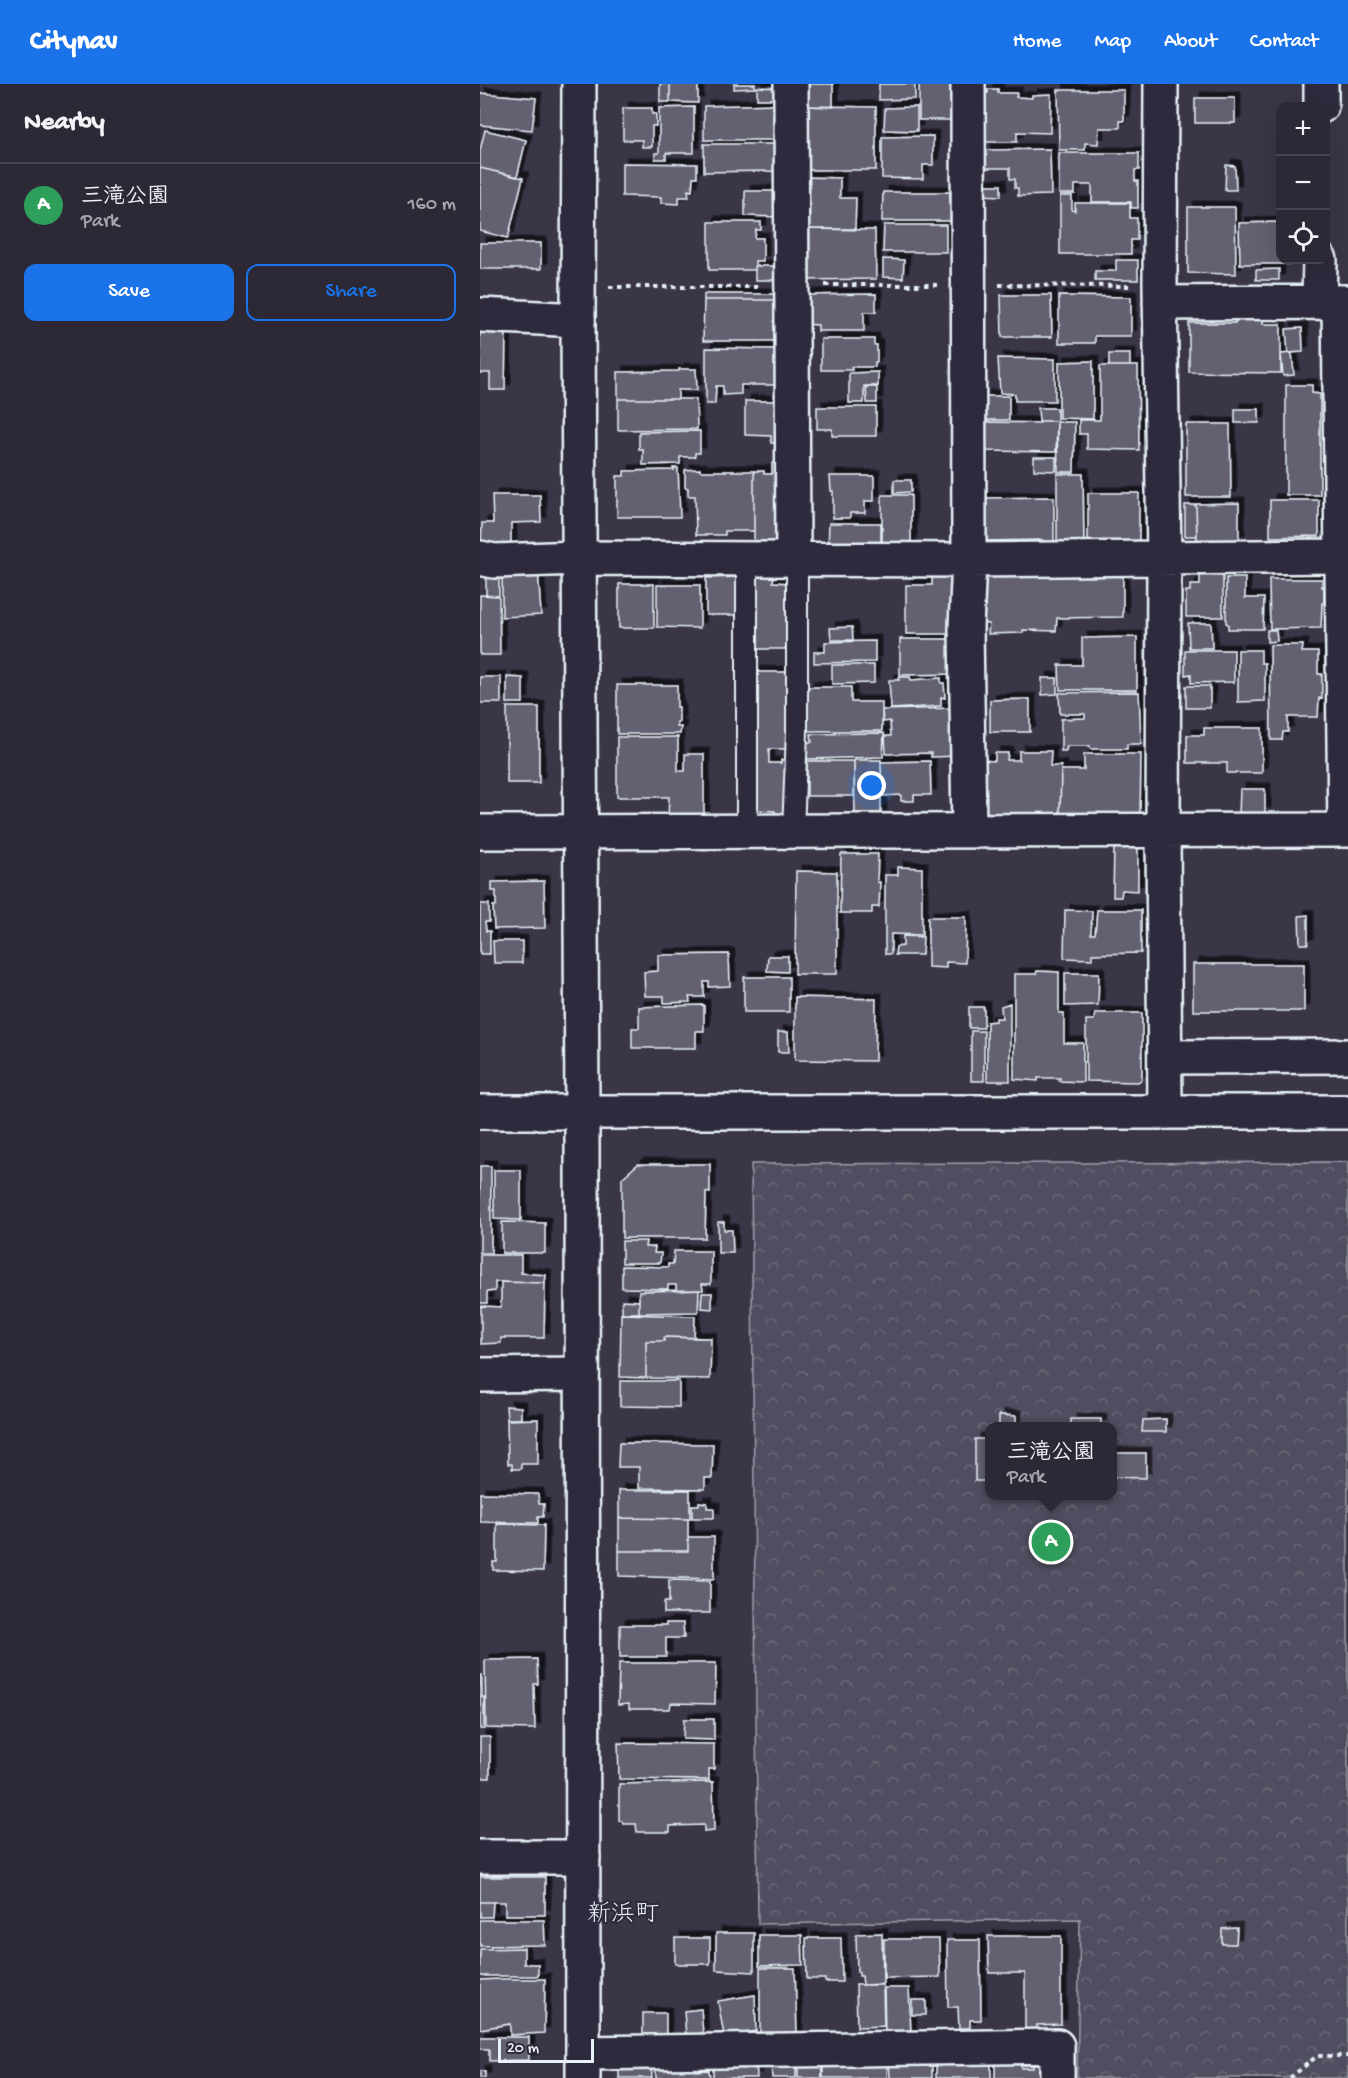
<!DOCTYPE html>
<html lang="en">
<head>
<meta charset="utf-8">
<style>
	:root { --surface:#2c2836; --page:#383442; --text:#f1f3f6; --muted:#a6a6ad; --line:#484451; --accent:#1a73e8 }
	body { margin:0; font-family:"Gochi Hand","Klee One",sans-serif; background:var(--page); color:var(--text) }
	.controls { position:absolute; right:18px; top:18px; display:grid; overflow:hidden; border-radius:12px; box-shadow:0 6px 24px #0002 }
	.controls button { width:54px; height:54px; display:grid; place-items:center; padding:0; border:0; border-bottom:2px solid var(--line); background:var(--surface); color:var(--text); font:30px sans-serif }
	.scale { position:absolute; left:18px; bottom:15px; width:96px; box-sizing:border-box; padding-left:6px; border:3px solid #e8f1f8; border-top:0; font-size:16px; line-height:21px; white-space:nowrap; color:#e8f1f8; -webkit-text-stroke:4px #2f2a3d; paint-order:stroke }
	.you { position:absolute; left:392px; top:702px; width:21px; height:21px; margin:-15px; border:4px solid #fff; border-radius:50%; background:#1a73e8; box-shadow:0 0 0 9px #1a73e833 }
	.badge { display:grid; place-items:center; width:39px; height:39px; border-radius:50%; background:var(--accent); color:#fff; font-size:20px; font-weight:700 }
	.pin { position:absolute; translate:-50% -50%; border:3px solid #fff; box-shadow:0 2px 6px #0006 }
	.popup { position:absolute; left:505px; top:1338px; width:132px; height:78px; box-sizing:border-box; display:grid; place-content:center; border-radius:12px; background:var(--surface); filter:drop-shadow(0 2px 4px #0005); font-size:20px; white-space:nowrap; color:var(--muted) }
	.popup b { font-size:22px; color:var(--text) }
	.popup::after { content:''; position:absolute; left:50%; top:100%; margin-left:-12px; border:12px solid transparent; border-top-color:var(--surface) }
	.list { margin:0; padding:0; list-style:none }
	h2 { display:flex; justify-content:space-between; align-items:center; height:78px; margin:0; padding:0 24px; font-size:26px }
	h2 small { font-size:20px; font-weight:400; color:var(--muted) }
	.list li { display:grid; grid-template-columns:39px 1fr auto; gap:18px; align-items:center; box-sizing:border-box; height:84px; padding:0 24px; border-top:2px solid var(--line) }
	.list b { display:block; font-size:22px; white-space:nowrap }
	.list p { margin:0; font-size:20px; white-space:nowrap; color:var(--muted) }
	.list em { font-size:20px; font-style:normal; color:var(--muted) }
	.actions { display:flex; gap:12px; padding:18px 24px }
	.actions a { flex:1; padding:14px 0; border:2px solid var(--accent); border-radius:12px; text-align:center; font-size:21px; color:var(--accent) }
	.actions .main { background:var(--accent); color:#fff }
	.icon { flex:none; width:33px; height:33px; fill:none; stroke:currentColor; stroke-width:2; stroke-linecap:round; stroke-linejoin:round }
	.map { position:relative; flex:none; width:868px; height:1994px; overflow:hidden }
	header { display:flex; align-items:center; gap:36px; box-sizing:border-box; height:84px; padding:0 30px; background:var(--accent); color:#fff }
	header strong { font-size:28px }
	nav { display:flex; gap:33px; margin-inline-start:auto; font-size:21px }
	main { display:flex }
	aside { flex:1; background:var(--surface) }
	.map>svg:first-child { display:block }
</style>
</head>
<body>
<header>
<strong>Citynav</strong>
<nav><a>Home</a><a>Map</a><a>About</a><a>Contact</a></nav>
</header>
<main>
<aside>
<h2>Nearby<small></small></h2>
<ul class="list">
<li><span class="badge" style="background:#2e9e5b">A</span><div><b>三滝公園</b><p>Park</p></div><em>160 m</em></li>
</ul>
<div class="actions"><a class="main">Save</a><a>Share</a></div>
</aside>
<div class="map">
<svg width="868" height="1994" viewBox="0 0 868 1994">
	<defs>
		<pattern id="park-crowns" width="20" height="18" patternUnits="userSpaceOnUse" patternTransform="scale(1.5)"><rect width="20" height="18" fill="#504e5f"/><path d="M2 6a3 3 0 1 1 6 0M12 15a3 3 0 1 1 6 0" fill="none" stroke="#696877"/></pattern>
		<filter id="shadow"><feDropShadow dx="5.5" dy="-5.5" stdDeviation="0" flood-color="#0009"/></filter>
	</defs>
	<rect width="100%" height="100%" fill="#3a3648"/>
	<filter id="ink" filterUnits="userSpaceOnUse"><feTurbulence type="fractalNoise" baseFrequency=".0167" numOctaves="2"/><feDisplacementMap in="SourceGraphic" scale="12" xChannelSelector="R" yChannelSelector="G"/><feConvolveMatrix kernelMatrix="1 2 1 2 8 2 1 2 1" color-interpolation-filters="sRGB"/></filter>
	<g filter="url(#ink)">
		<!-- park -->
		<path fill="url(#park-crowns)" stroke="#9ca0ac" stroke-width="1.5" fill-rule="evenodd" d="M868,1078V1994H597L600,1835L278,1840L271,1080ZM510,1342H632V1412H510Z"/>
		<!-- building -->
		<path fill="#636171" stroke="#e8f1f8" stroke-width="1.5" filter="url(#shadow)" d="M180,0H190V18H180Z
			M190,0H218V19L190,18Z
			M254,0H275V4L254,5Z
			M322,0H353V23L322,22Z
			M399,0H435V15L399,16Z
			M439,0H473V36H439Z
			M277,3L299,4V15H277Z
			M508,5H518V9H537L536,13L552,14V11L571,10L570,49L537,48V58H502V9H508Z
			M578,6H644V37H640V44H619L618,60L605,59V66H579Z
			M0,9L56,14L52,46L0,41Z
			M715,14H755V39H715Z
			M299,20L300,56H224V22Z
			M325,22L396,23V86H324Z
			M214,23V69H186V75H175V69H179V24Z
			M437,23V47L404,46L405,24Z
			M143,24H172V30H176V42H172V63H162V56H143Z
			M5,46L46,56L37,93L0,84V66Z
			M453,52V81H443V95L402,94V53Z
			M224,60H300V87L224,88Z
			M570,65L571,111L538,112V104H535V95H530V84H506V66Z
			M579,69H659V86H655V97H658V124H651V118H612V101H595V110H579Z
			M142,79L217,80V93H213L212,107L208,106L209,113H199V120L181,119V113L142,112Z
			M746,81L755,82L756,106H745Z
			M0,84L43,94L28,154L0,147Z
			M324,93L360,94V114H376L375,145H324Z
			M500,101H521V112L500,111Z
			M265,107H299V133L265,132Z
			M403,108H470V117H476V137H402Z
			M580,112H592V126L595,127V119H650V134H657V156H651V170H580Z
			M708,123H755L756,190L708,189Z
			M229,138H281V146H276L275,154H283V177H275V186H229Z
			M800,138V176H815V180H760L759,139Z
			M404,141H466V168H403Z
			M324,145L395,146L396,195L323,196Z
			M0,159H61V185H0Z
			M403,175L424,176L423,194L403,193Z
			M636,176H658V196H615V187H636Z
			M275,182H295V196H275Z
			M799,185V196H776V186Z
			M224,210H301L297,216H224Z
			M396,210V228H384V247H338V241L324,240L323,211Z
			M521,211H571L572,253H522Z
			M579,212L651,213V252H615V259H579Z
			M224,216H297V257H223Z
			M755,231H783V240H801V289L709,288V239H755Z
			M0,242L26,243L25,306H10V289H0Z
			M822,244L823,268L808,269L806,245Z
			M341,255H394V261H397V278H395V283H371L372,286H341Z
			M226,264L296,265V301H261V310L243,311V302H236L235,320H226Z
			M812,269L814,291L803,292L801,270Z
			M629,270H650V282H629Z
			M518,274L575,275V317H535V310L520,309Z
			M613,277V335L579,334V278Z
			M620,282H658L659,366L607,365V350H599V336H620Z
			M199,285H216L217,306H198V315H138V288L199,287Z
			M398,288V302H384V319H369V289Z
			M806,301H832V309L840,310V411H806Z
			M386,303H397V319H387Z
			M504,312H529V336H504Z
			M138,315H216L217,345L138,346Z
			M265,317H301L299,359H291V352L265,351Z
			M337,323H396V352H352V345H337Z
			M558,324H577V337H559Z
			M755,325H779V339H755Z
			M560,337H577L576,368L500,367V338L560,339Z
			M577,338H595L594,388H578Z
			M706,340H750L751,413H706Z
			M220,347V369H215V373H200V380L163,381V365H159V348Z
			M554,373H576V387L554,386Z
			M292,379H302L301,442H296L295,461H274V387H284V390H292Z
			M193,384H198L200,433H137V392H144V387L194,386Z
			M220,385V387H274V447H245V451H216L215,412H208V404L205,403V386Z
			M577,390H603L604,461H577Z
			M350,392H394V417H385V429H370V434H353V407H351Z
			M414,396H431V408L414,409Z
			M608,409H659V462H608Z
			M12,411H60L61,438L31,439V463H1L2,439H13Z
			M402,411H431V463H402Z
			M574,413V462H563V456L502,457V414Z
			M790,416H839V452L790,453Z
			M759,419V456L717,457L716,420Z
			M705,421H716L717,452H705Z
			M349,439H401V465H348Z
			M58,484L61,531L22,533V486Z
			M452,488H478V550H426V501H452Z
			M497,488H643V533L577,534L576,547L543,546V549L508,550L509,540L496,539Z
			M277,490L294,491L293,498L308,499L307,565H276Z
			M720,491L743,492V533H706V507H710V501H720Z
			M259,493L260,531H226V494Z
			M6,494H19V512L6,511Z
			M746,494H765V514H784L783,545H748V540L746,539Z
			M789,495H842V503H844V519H842L841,544L790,545Z
			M139,500H174V544H139Z
			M177,501H220V544L177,543Z
			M0,511L19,512L20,571H0Z
			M708,539H731L732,564H709Z
			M372,543L373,556H351L350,544Z
			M787,546H796L797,557L787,558Z
			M657,553V606H580L579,581H602V554Z
			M420,555H479L480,590L420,591Z
			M395,557V578L334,579V568H345V558Z
			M790,561H823L822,568H838V590H842V615L839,614L838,633H808V648H803L802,656H791Z
			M705,566H754V598L711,599V590L705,591Z
			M758,566H781V579H785V617L758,618Z
			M352,581H394V599L352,600Z
			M275,588H307L306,665H289V679H301V676H306L304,730L295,729V727L276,726L277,678H274Z
			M0,593H21V619H0Z
			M27,593L43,594V619H27Z
			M418,593H430L431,596L461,594V599H464L465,614L461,613V622L411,625L409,596H419Z
			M562,594H577V610L562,611Z
			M137,601H197V623H199V638H197V643H201L200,650H137Z
			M706,602H730V624H706Z
			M328,603H371V618H402V647H328Z
			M659,608L661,660H647V665H610V662H587L586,667H581V635L605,634V630H580L579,609Z
			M550,615V648H510V616Z
			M27,623H59V699H27Z
			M477,624L481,672L451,673V669L406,670L405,652H411L410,637L403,638L402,626Z
			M724,644H782V689H747V679H707V651H724Z
			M404,649L403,673L327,675V658H332L331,650Z
			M137,653H198V687H205V670H224V732H188L189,713H137Z
			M539,667H571L570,682H581L580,730L498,731L499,676L515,677V669H528L527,676H539Z
			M604,670H661L660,730H580L581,686H604Z
			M374,676H401V731H375Z
			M327,677H374V712H327Z
			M450,677L451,711H434V717H421V711L402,712L401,678Z
			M760,705H785V729L759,730Z
			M634,763H658V807L642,806L641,813H633Z
			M361,770H398L397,798H400L399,823H392V829H360Z
			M418,783L442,784V851L411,850V870H405V791H418Z
			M316,787L357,788V890H315Z
			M64,797L65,844L14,845L13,822H16V807H12V798Z
			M0,820H9V838H5L6,847H10V870H0Z
			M585,826L612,827L611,850H615L617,826H661V869L612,870V875L584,874Z
			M828,831V860H820L819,832Z
			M448,833H486L485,879L466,878V884L448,883Z
			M423,852L443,853L442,871H415L416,863L423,862Z
			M13,857H42V879H14Z
			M249,870L250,902L229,903V898H224V913H209L210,918L184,919V912H165L164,888L178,887V871Z
			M288,872H308V888L287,887Z
			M713,880H824V927H713Z
			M557,887L579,888V929H584V959H603V998L579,997L580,994H558V997L534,995V890H556Z
			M585,889H619L618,921L585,922Z
			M264,893H309V928H264Z
			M315,913L396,915L395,977L315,976Z
			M530,919V997H507V938L516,937V934H522L521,922Z
			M224,921V947H216V964H152V944H159V923Z
			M489,923H504V944H489Z
			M615,929H662V995L658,998L606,997V936H614Z
			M491,947H504V997H491Z
			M298,948H308L309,968H298Z
			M158,1080H230V1109L226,1108L225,1154H142V1094Z
			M0,1082H11V1169H0Z
			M14,1086H41V1136L14,1135Z
			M22,1138L65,1139V1169H22Z
			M238,1138H244V1146H252L253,1169H238Z
			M142,1157H166L165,1163H175L174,1169H181L180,1179H142Z
			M194,1167H231V1200H222L223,1206L196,1207V1201H188V1205L142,1204V1182L188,1183V1180H193Z
			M0,1171H41V1189L66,1191L65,1199L15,1198V1207L7,1208V1219H0Z
			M21,1198L65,1199L64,1254H21V1259L1,1260V1222L21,1223Z
			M219,1206L218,1228L159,1229V1207Z
			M222,1209H232V1225L221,1224Z
			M142,1216L159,1217V1229H142Z
			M141,1230L215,1232L214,1254L184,1253V1257H166V1294L140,1293Z
			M184,1253L231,1254L230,1295L166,1294V1257H184Z
			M140,1297H199V1323L140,1322Z
			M26,1322L41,1323V1335H27Z
			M519,1331L536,1332V1342H519Z
			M58,1335V1380H41V1385H32V1380H28L27,1336Z
			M591,1335H621V1342H591Z
			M686,1335V1348H662L663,1336Z
			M495,1355H510V1397H495Z
			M139,1359L233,1360L232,1394H225V1405L159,1404V1383H138Z
			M632,1369H666V1394L632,1393Z
			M139,1406H210V1435L139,1434Z
			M0,1409L58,1410L59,1420H64L63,1433H58V1439L0,1438Z
			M219,1418L227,1419V1424H234V1434H212V1421H219Z
			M139,1434L208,1435V1467H139Z
			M17,1440L64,1441L63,1487L13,1486V1478H17Z
			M208,1453H234V1495L139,1492V1467H208Z
			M189,1496L230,1497V1529H184V1518H189Z
			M186,1539H203L204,1554H186V1573H140V1541H186Z
			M57,1575L58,1600H54L55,1645L6,1644L5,1576Z
			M139,1579H236L235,1620L191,1619L190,1625H149V1620L138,1621Z
			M0,1591H2V1613H4V1645H0Z
			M204,1635H234V1656L203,1655Z
			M0,1653H10V1694H0Z
			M138,1659L234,1660V1685H229V1696L139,1695Z
			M233,1698L234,1747L224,1748V1741L190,1742V1748H157L156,1740H143L142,1737H139V1700Z
			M0,1793H65V1831H25V1818H0Z
			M0,1813V1818H13L12,1833H0Z
			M0,1836H64L65,1861L0,1862Z
			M757,1844L756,1860H742V1845Z
			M236,1849H274V1888L236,1886Z
			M402,1849L403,1900L383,1901L382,1892H379V1888H377L376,1850Z
			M279,1851H322L323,1881L279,1882Z
			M508,1852H581V1940L557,1941V1948H545V1889H509Z
			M195,1854H230V1880H195Z
			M326,1854H361L362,1898H345V1895H327Z
			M404,1855H459L460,1893L404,1894Z
			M467,1856H500L501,1936H490V1944H479L478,1923H468Z
			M44,1864V1880H58V1892H0V1865Z
			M280,1884H315L317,1951L280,1952Z
			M20,1895H65L64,1949L30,1951V1940L0,1945V1896Z
			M376,1901H403L404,1942L377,1943Z
			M404,1904H429L431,1951H405Z
			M275,1911L276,1947L244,1952L238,1917Z
			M432,1916H446V1931H432Z
			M221,1925L223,1951L206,1952L204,1927Z
			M163,1929H186V1955H163Z
			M0,1953H49V1976L9,1977V1965H0Z
			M511,1974V1994H456V1975Z
			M407,1975V1994H343V1977Z
			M409,1976H452V1994H410Z
			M515,1976H542L541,1984H553V1976H558L564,1983V1994H515Z
			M542,1976H553V1984H541Z
			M276,1977L277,1994H233V1978Z
			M318,1977H342V1994H318Z
			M216,1978V1987L229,1986L230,1994H176L175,1981Z
			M291,1978H316V1994H292Z
			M171,1980L172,1994H139V1981Z
			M0,1987H5V1994H0Z"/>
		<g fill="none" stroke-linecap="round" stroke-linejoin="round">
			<defs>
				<path id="service" d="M267,748V475
					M313,748L317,647V476"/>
				<path id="minor" d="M311,0L313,475
					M488,0L489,476L486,543L489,747
					M681,0L680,201L684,475L683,748L685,1028
					M841,22V0
					M839,218L840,176
					M859,218L865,746
					M680,219L868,218
					M0,231L98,236
					M0,474L14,477L99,474L489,476L861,472
					M0,748L868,746
					M685,973L868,972
					M0,1291L102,1290
					M0,1773H103
					M103,1969L577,1962V1994"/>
				<path id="tertiary" d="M99,0L98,236L102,1028L103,1994
					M0,1028H868"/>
			</defs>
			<!-- service casing -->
			<use href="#service" stroke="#e8f1f8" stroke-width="24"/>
			<!-- minor casing -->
			<use href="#minor" stroke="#e8f1f8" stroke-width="38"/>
			<!-- tertiary casing -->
			<use href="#tertiary" stroke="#e8f1f8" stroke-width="38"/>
			<!-- path -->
			<path stroke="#e8f1f8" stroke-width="4" stroke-dasharray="4.5 4.5" stroke-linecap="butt" d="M345,201H457
				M519,201L649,202
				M129,203H280
				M810,1994L837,1972H868"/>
			<!-- service -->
			<use href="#service" stroke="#2f2a3d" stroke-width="20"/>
			<!-- minor -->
			<use href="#minor" stroke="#2f2a3d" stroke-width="33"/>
			<!-- tertiary -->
			<use href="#tertiary" stroke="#2f2a3d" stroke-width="33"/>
		</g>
	</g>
	<g text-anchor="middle" stroke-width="4.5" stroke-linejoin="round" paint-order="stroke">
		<!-- neighbourhood labels -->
		<g font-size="24" fill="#e8f1f8" stroke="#2f2a3d">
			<text x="143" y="1836">新浜町</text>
		</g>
	</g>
</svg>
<div class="controls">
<button>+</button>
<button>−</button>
<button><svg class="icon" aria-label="locate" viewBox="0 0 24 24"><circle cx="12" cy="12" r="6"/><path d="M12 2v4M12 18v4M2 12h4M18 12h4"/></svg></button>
</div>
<div class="scale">20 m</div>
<div class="you"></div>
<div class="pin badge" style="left:571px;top:1458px;background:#2e9e5b">A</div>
<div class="popup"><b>三滝公園</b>Park</div>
</div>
</main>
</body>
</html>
